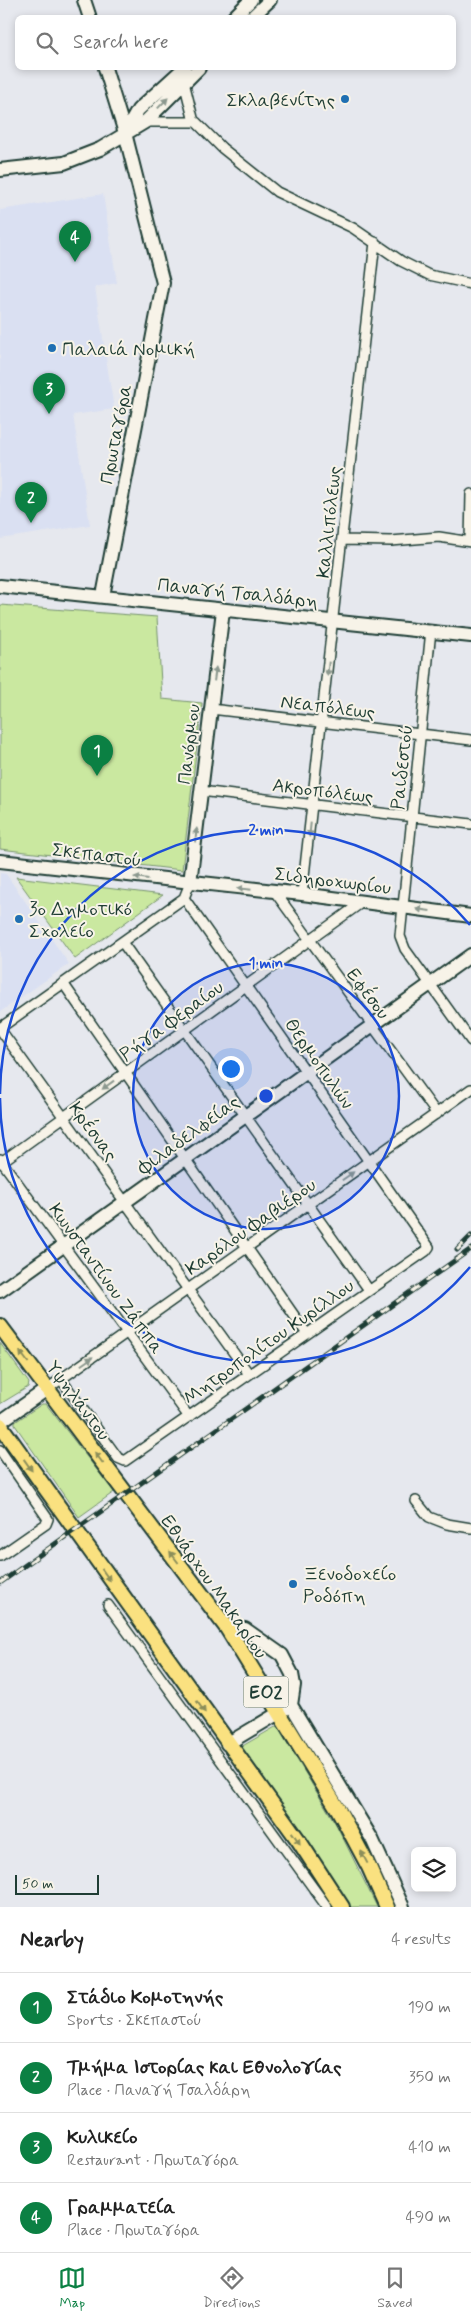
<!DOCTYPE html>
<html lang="en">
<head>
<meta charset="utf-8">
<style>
	:root { --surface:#fff; --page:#f6f6f6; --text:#222; --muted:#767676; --line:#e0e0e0; --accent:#0b8043 }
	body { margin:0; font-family:Mynerve,sans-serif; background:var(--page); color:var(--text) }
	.controls { position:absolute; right:15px; bottom:15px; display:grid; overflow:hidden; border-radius:8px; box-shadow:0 2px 8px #0003 }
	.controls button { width:45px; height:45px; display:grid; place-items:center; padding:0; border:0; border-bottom:1px solid var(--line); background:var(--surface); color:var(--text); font:25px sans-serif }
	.scale { position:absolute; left:15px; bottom:12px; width:84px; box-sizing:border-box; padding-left:5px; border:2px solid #1f3d34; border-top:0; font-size:14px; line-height:18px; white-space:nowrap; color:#1f3d34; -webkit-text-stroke:4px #f7f3e8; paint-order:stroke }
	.you { position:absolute; left:230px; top:1068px; width:18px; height:18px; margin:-12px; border:4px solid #fff; border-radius:50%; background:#1a73e8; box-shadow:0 0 0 8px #1a73e833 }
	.badge { display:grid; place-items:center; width:32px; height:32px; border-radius:50%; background:var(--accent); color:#fff; font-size:16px; font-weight:700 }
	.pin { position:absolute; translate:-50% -41px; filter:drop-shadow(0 1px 2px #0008) }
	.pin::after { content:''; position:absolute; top:26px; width:18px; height:15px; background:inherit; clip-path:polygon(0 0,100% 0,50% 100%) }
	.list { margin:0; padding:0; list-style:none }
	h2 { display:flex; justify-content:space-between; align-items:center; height:65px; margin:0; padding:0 20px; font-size:21px }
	h2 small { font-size:16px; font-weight:400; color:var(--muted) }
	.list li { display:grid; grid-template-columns:32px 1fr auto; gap:15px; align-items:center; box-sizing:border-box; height:70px; padding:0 20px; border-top:1px solid var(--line) }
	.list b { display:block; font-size:19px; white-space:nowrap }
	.list p { margin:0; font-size:16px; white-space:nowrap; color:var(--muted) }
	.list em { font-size:16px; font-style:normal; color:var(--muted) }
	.icon { flex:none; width:28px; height:28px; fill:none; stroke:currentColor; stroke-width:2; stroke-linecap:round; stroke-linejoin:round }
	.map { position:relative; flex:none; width:471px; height:1907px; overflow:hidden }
	.search { position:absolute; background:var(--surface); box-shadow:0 2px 8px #0003; left:15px; right:15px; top:15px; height:55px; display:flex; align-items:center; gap:12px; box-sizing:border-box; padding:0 18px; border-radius:8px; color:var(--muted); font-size:19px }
	.sheet { height:345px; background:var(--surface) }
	nav { display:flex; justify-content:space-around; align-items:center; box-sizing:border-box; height:70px; border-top:1px solid var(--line); background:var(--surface); font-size:14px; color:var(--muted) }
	nav a { display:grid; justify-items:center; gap:2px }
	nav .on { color:var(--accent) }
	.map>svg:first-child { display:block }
</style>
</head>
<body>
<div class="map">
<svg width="471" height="1907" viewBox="0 0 471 1907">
	<rect width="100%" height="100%" fill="#e6e8ee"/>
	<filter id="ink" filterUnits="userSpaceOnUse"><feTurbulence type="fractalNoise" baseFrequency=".02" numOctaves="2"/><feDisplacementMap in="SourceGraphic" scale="10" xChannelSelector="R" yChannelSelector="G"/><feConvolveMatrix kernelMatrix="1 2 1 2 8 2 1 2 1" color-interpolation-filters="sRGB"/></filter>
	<g filter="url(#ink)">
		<!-- built -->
		<path fill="#dae0f2" d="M103,194L117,283L95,287L114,409L73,415L90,525L0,539V210Z
			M0,873L6,874L69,964L0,1012Z"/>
		<!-- green -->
		<path fill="#cae8a0" stroke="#74926a" d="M0,605L157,617L162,699L202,703L182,870L0,849Z
			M16,877L163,895L75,959Z
			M0,1343L29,1383L28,1387L0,1404Z
			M42,1404H46L114,1492L79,1517L15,1425V1422Z
			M277,1726L337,1826L377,1907H350L239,1748Z"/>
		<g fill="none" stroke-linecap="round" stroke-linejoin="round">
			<defs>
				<path id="street" d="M184,82L194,122
					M145,122H196L222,148L277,192L353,228L401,261L429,275L471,284
					M342,540L391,541L439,537L471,542
					M470,542L471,494
					M431,630L400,936L405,949L471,1041
					M211,709L471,740
					M201,791L471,824
					M275,892L437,1114
					M302,894L375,242
					M122,942L369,1290
					M63,983L307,1334
					M0,1028L184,898L190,883
					M0,1029L249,1374
					M0,1159L189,1417
					M0,1163L361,903
					M61,1379L118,1458L125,1461L426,1251L429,1247L184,898
					M47,1389L471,1089
					M0,1450L48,1519L46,1524L0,1556
					M416,1501L429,1517L447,1524L471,1528
					M108,1605L327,1907"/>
				<path id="secondary" d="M84,0L90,18
					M233,18L251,0
					M251,18L270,0
					M125,133L138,110L184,68
					M0,170L64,163L100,149L145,122L199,68
					M0,586L471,636
					M103,596L163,283L125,133L105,68
					M0,861L302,894L471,916
					M190,883L223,610
					M0,1291L471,955
					M0,1422L47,1389
					M227,1628L245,1629L282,1655L292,1674L294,1685L291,1705L372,1839L403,1907
					M227,1744L287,1708"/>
				<path id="primary" d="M0,1326L227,1628L338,1809L369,1867L387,1907
					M0,1425L299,1841L342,1907"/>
			</defs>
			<!-- street casing -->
			<use href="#street" stroke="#1f3d34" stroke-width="12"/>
			<!-- secondary casing -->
			<use href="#secondary" stroke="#1f3d34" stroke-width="16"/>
			<!-- primary casing -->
			<use href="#primary" stroke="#1f3d34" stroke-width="18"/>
			<!-- street -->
			<use href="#street" stroke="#f7f3e8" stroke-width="9"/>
			<!-- secondary -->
			<use href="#secondary" stroke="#f7f3e8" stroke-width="12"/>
			<!-- primary -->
			<use href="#primary" stroke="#fae180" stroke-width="14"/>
			<defs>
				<path id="rail" d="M457,1250L471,1236
					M0,1583L471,1249"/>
			</defs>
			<!-- rail casing -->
			<use href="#rail" stroke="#1f3d34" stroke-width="5"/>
			<!-- rail -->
			<use href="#rail" stroke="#f7f3e8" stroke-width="3" stroke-dasharray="9" stroke-linecap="butt"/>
		</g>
		<!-- one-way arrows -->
		<defs><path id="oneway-solid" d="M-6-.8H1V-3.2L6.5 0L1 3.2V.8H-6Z" transform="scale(1.25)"/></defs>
		<g fill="#8b988e">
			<use href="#oneway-solid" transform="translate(163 103) rotate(-46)"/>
			<use href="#oneway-solid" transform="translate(328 669) rotate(96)"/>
			<use href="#oneway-solid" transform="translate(215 674) rotate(-83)"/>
			<use href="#oneway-solid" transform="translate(310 830) rotate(96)"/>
			<use href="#oneway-solid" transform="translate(196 835) rotate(-83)"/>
			<use href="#oneway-solid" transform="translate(141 878) rotate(-173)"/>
			<use href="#oneway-solid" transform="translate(244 889) rotate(-174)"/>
			<use href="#oneway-solid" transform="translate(423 910) rotate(-172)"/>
			<use href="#oneway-solid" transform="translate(108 1085) rotate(144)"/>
			<use href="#oneway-solid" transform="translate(348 1176) rotate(-35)"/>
			<use href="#oneway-solid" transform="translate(87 1361) rotate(-35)"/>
		</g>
		<g fill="#8c8f5a">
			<use href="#oneway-solid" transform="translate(24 1357) rotate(-127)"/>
			<use href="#oneway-solid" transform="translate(99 1458) rotate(-127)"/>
			<use href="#oneway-solid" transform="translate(28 1465) rotate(55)"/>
			<use href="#oneway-solid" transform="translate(174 1557) rotate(-127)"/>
			<use href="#oneway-solid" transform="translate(106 1575) rotate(54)"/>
			<use href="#oneway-solid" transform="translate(201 1707) rotate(54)"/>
			<use href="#oneway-solid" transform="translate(296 1838) rotate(55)"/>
			<use href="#oneway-solid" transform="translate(364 1857) rotate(-118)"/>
		</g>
	</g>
	<!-- distance rings -->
	<circle cx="266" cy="1096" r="133" fill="#1d4ed8" fill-opacity=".12"/>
	<g fill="none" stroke="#1d4ed8" stroke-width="2.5">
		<circle cx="266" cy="1096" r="133"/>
		<path d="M470 1267A266 266 0 0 1 0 1098M0 1094A266 266 0 0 1 470 925"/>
	</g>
	<!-- markers -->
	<g fill="#1f6fb2" stroke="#f7f3e8" stroke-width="2">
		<circle cx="345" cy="99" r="5"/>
		<circle cx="52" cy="348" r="5"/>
		<circle cx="19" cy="919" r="5"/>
		<circle cx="293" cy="1584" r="5"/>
	</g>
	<g text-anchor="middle" stroke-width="4" stroke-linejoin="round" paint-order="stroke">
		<!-- shield labels -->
		<rect fill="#f7f3e8" stroke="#60746a" stroke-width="1" x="243.5" y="1676.5" width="45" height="31" rx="4"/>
		<g font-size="18" font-weight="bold" fill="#1f3d34">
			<text x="266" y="1698">ΕΟ2</text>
		</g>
		<!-- poi labels -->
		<g font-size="19" fill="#1f3d34" stroke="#f7f3e8" text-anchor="start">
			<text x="335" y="106" text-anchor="end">Σκλαβενίτης</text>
			<text x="62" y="355">Παλαιά Νομική</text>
			<text x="29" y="915">3ο Δημοτικό<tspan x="29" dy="22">Σχολείο</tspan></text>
			<text x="303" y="1580">Ξενοδοχείο<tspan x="303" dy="22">Ροδόπη</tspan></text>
		</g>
		<!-- street labels -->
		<g font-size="19" fill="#1f3d34" stroke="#f7f3e8">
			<text transform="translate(115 434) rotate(-79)" y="7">Πρωταγόρα</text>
			<text transform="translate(328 522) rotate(-84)" y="7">Καλλιπόλεως</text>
			<text transform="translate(238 592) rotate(6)" y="7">Παναγή Τσαλδάρη</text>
			<text transform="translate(328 706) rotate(7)" y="7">Νεαπόλεως</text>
			<text transform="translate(188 744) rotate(-83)" y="7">Πανόρμου</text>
			<text transform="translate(401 767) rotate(-84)" y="7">Ραιδεστού</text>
			<text transform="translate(323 790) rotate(7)" y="7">Ακροπόλεως</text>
			<text transform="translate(97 854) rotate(7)" y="7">Σκεπαστού</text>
			<text transform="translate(333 880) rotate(7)" y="7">Σιδηροχωρίου</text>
			<text transform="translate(369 993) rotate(53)" y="7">Εφέσου</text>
			<text transform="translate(171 1020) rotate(-36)" y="7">Ρήγα Φεραίου</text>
			<text transform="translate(320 1063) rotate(55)" y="7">Θερμοπυλών</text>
			<text transform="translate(94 1131) rotate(54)" y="7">Κρέσνας</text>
			<text transform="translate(188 1134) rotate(-36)" y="7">Φιλαδελφείας</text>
			<text transform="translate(250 1226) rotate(-35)" y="7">Καρόλου Φαβιέρου</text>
			<text transform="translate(107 1278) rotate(54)" y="7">Κωνσταντίνου Ζάππα</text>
			<text transform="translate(268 1341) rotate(-35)" y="7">Μητροπολίτου Κυρίλλου</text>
			<text transform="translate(79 1400) rotate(53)" y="7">Υψηλάντου</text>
			<text transform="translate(215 1586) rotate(55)" y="7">Εθνάρχου Μακαρίου</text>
		</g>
	</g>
	<circle cx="266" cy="1096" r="8" fill="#1d4ed8" stroke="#f7f3e8" stroke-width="2.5"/>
	<g font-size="15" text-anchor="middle" font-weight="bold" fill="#1d4ed8" stroke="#f7f3e8" stroke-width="4" stroke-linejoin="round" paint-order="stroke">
		<text x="266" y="835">2 min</text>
		<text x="266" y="968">1 min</text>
	</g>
</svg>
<div class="controls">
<button><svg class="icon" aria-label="layers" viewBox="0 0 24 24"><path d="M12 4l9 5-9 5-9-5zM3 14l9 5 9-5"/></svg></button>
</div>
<div class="scale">50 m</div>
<div class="you"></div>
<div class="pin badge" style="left:97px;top:776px">1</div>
<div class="pin badge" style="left:31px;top:523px">2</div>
<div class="pin badge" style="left:49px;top:414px">3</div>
<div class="pin badge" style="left:75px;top:262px">4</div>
<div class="search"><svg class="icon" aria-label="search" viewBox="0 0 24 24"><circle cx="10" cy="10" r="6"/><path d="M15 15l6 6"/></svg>Search here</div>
</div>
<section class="sheet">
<h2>Nearby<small>4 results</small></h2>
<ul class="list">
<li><span class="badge">1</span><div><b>Στάδιο Κομοτηνής</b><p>Sports · Σκεπαστού</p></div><em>190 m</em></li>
<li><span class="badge">2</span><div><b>Τμήμα Ιστορίας και Εθνολογίας</b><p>Place · Παναγή Τσαλδάρη</p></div><em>350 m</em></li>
<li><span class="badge">3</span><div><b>Κυλικείο</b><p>Restaurant · Πρωταγόρα</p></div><em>410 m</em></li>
<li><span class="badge">4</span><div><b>Γραμματεία</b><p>Place · Πρωταγόρα</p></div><em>490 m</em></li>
</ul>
</section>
<nav>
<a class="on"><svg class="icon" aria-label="map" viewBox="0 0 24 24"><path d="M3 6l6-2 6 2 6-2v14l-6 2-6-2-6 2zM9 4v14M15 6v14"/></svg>Map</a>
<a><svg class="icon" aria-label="directions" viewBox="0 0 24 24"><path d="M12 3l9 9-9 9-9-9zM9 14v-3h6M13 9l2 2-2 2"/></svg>Directions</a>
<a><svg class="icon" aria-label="saved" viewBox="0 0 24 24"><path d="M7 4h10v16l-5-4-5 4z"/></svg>Saved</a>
</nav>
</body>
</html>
